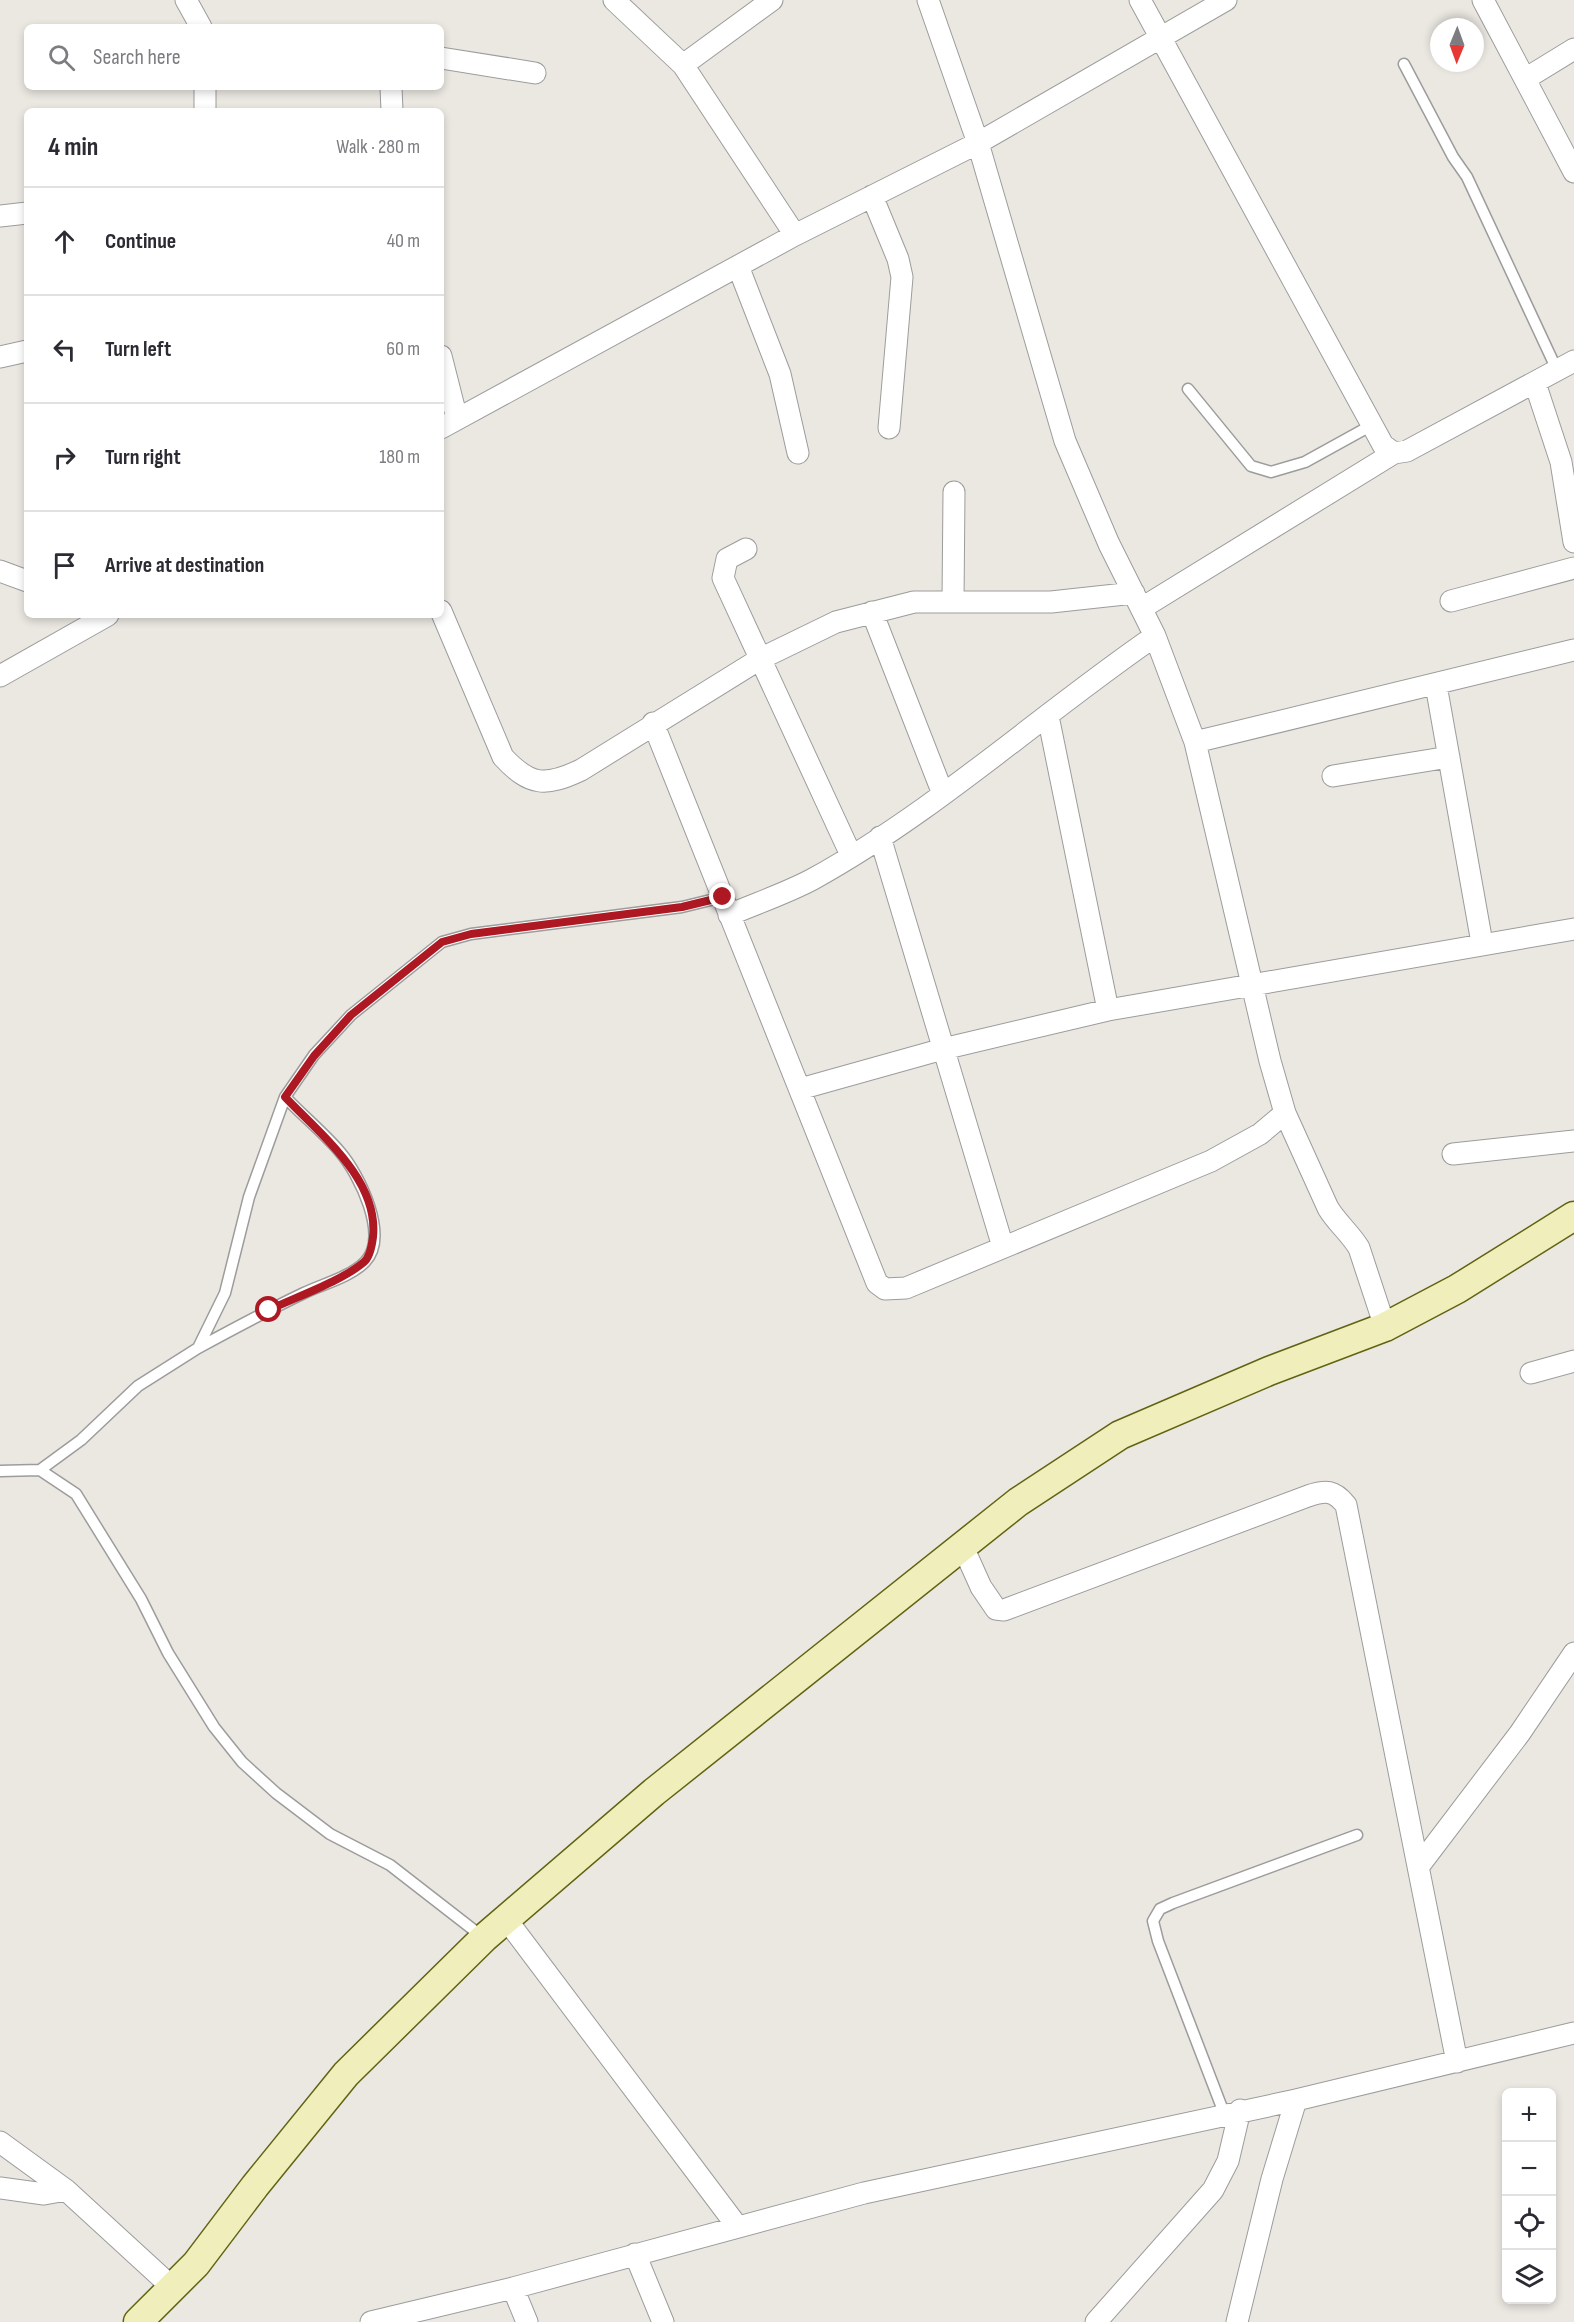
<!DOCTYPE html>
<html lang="en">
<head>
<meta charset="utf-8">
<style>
	:root { --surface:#fff; --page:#f2f2f3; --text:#2b2b33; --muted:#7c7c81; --line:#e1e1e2 }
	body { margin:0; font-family:"Sofia Sans Condensed",sans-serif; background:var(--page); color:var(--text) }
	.controls { position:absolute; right:18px; bottom:18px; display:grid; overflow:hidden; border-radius:9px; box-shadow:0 3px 9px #0003 }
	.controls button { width:54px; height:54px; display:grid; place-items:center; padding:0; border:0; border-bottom:2px solid var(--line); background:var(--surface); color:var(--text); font:30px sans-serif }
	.compass { position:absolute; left:1430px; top:18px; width:54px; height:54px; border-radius:50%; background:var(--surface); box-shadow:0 3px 9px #0003; rotate:181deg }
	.stop { position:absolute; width:18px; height:18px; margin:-14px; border:4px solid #ae1823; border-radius:50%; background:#fff }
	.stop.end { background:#ae1823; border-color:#fff; box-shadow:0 2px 6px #0008 }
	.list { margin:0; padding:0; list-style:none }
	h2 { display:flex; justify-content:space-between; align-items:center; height:78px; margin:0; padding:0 24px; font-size:26px }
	h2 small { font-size:20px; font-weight:400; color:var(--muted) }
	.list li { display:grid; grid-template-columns:39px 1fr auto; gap:18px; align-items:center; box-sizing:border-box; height:108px; padding:0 24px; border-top:2px solid var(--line) }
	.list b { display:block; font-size:22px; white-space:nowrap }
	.list em { font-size:20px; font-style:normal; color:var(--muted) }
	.icon { flex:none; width:33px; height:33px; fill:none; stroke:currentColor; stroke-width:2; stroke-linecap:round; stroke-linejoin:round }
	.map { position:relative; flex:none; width:1574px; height:2322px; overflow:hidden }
	.search { position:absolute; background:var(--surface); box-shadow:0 3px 9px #0003; left:24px; top:24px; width:420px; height:66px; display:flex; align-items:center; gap:15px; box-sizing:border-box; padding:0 21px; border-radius:9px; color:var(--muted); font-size:22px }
	.panel { position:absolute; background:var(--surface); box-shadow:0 3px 9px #0003; left:24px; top:108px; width:420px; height:510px; border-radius:9px }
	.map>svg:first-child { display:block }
</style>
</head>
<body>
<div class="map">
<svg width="1574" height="2322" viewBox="0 0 1574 2322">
	<rect width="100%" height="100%" fill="#ebe8e2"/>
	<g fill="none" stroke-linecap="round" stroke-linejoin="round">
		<defs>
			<path id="lane" d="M1404,64L1453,157L1467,177L1557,370
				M1188,389L1251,466L1271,472L1305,462L1372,425
				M198,1348C233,1329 268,1310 304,1293C323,1284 350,1277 365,1262C390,1236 359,1174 340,1152C324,1133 303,1116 285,1097
				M0,1471L40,1470
				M484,1938L390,1865L330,1834L276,1793L242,1762L214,1727L168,1653L141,1599L76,1494L40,1470L81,1440L138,1386L198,1348L225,1293L249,1197L285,1097L314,1055L351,1015L442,942L471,934L682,907L723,897
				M1224,2113L1158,1941L1153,1921L1160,1909L1173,1903L1357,1835"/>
			<path id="street" d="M186,0L201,27
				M614,0L683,65L795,235
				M1140,0L1383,445L1394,453
				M1483,0L1574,172
				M441,58L535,73
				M683,65L772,0
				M1525,79L1574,49
				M205,87V111
				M391,87L392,111
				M872,196L898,259L902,277L889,428
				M0,216L27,213
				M738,266L780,374L798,453
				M441,356L457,419
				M0,357L27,351
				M1535,383L1561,462L1574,542
				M441,428L795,235L978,143L1226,0
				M746,549L727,559L723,578L851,855
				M0,571L27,581
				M1451,601L1574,568
				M953,602L954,492
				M1142,608L1394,453L1407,451L1574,361
				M441,611L503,757C530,786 545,787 581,770L760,659L836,622L914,602H1051L1134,593
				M872,612L943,794
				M0,676L108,615
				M1436,685L1482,943
				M1048,716L1108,1010
				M653,723L877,1283L885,1289L906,1288L1211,1161L1260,1134L1285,1113L1270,1061L1195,742L1155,636L1109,544L1065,441L978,143L928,0
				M1195,742L1574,650
				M1333,776L1449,757
				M880,837L1003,1247
				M729,915C757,903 787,893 813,879C936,811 1040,715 1155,636
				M800,1089L943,1049L1108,1010L1574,929
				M1285,1113L1328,1208C1337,1223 1350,1233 1359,1248L1385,1327
				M1453,1154L1574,1141
				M1531,1373L1574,1361
				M963,1547L981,1587L996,1609L1004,1610L1308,1496C1326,1490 1334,1490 1346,1505L1457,2062
				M1419,1866L1520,1733L1574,1653
				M506,1919L737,2226
				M0,2142L66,2190L174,2289
				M0,2188L44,2194L66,2190
				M635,2254L663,2322
				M513,2288L527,2322
				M371,2322L513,2288L864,2193L1296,2100L1574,2033
				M1096,2322L1213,2190L1228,2161L1240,2110
				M1237,2322L1272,2179L1296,2100"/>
			<path id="secondary" d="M138,2322L196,2264L255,2186L346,2074L484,1938L654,1792L1018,1502L1120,1435L1269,1371L1385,1327L1457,1289L1574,1216"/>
		</defs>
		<!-- lane casing -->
		<use href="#lane" stroke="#9c9c9c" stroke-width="13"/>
		<!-- street casing -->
		<use href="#street" stroke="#9c9c9c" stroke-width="23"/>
		<!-- secondary casing -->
		<use href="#secondary" stroke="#606311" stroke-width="31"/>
		<!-- lane -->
		<use href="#lane" stroke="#fff" stroke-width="10"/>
		<!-- street -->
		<use href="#street" stroke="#fff" stroke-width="21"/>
		<!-- secondary -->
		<use href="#secondary" stroke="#f0efbb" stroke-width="28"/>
	</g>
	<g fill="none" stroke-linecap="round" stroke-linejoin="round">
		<!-- route -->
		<path stroke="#ae1823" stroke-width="8" d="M269,1310C296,1297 342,1281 364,1262C370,1257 372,1245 373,1237C379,1180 320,1134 285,1097L314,1056L351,1015L442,942L471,934L682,907L723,897"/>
	</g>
</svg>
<div class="controls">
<button>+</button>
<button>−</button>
<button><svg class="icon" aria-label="locate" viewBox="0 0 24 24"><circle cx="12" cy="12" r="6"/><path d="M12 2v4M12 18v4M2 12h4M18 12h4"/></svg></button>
<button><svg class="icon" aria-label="layers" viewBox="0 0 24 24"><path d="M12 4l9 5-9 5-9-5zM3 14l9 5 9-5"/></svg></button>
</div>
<svg class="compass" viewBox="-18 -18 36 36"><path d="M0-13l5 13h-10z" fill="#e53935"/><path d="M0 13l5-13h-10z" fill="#7c7c81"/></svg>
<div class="stop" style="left:269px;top:1310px"></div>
<div class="stop end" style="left:723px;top:897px"></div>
<div class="search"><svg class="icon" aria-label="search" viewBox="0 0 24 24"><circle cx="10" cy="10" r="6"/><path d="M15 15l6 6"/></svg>Search here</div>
<section class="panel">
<h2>4 min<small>Walk · 280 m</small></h2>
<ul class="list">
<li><svg class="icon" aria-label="ahead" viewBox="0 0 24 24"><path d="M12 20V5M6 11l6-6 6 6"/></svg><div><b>Continue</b></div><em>40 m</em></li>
<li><svg class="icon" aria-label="left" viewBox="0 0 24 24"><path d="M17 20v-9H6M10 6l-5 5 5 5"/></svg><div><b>Turn left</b></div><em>60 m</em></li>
<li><svg class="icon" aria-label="right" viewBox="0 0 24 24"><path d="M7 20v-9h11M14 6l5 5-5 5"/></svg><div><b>Turn right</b></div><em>180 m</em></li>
<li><svg class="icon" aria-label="arrive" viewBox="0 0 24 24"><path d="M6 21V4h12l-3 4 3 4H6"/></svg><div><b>Arrive at destination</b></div></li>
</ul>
</section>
</div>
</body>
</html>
